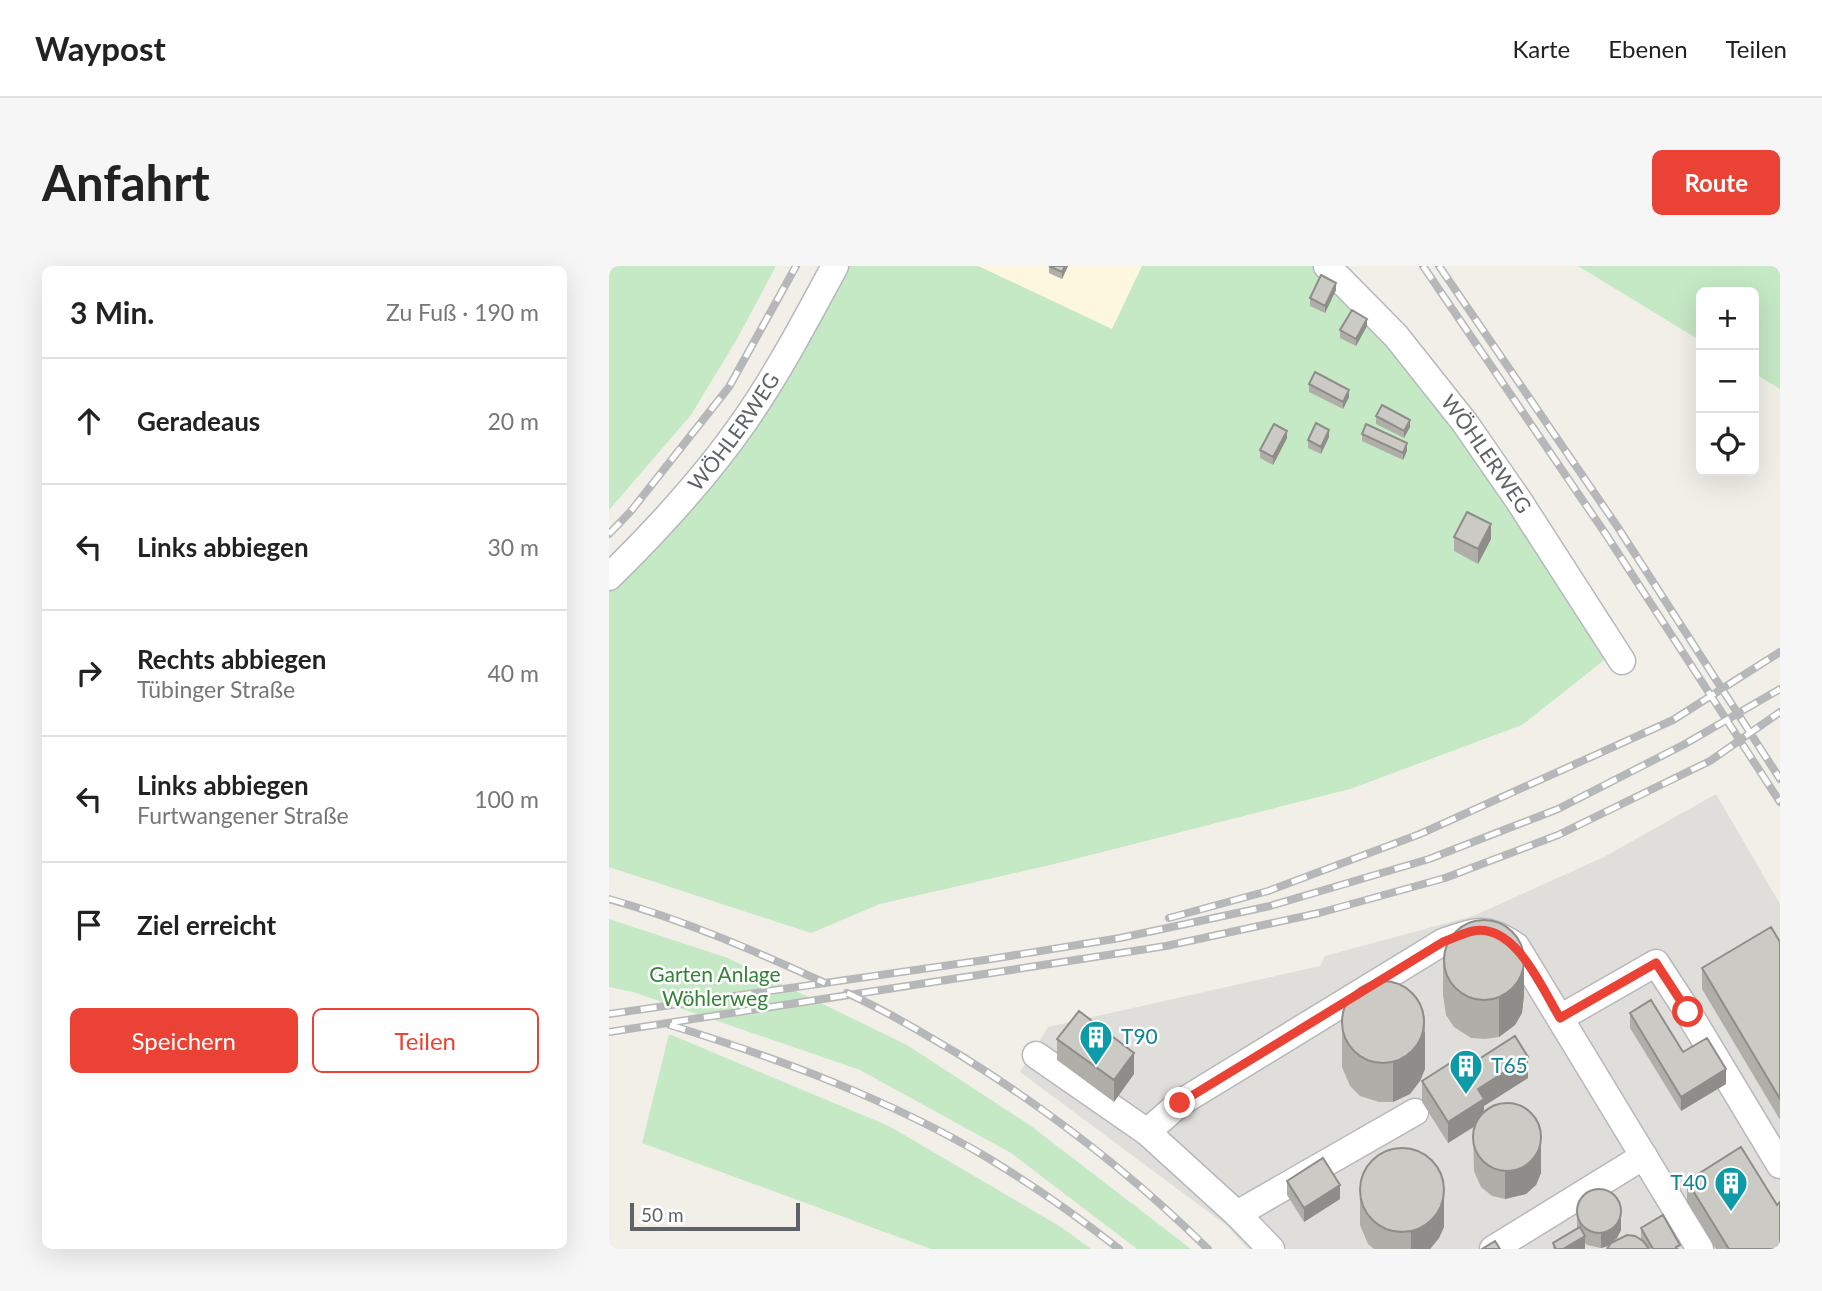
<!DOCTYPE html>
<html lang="de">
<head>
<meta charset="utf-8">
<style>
	:root { --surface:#fff; --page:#f6f6f6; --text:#222; --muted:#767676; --line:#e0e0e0; --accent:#ea4335 }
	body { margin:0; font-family:Lato,sans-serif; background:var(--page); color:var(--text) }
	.controls { position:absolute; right:21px; top:21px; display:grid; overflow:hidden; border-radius:10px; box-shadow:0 7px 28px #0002 }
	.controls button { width:63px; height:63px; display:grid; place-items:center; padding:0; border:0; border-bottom:2px solid var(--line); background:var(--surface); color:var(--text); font:35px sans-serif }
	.scale { position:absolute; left:21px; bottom:18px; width:170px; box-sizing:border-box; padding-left:7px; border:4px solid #5f6368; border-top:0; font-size:19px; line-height:24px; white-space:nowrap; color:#5f6368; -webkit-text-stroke:5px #fff; paint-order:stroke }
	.stop { position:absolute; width:21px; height:21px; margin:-16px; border:5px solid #ea4335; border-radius:50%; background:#fff }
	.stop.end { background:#ea4335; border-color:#fff; box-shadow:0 2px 7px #0008 }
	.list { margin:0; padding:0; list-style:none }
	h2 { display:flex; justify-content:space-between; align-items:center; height:91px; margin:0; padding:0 28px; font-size:30px }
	h2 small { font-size:23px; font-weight:400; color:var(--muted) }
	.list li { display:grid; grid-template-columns:46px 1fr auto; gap:21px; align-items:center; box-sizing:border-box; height:126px; padding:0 28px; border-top:2px solid var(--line) }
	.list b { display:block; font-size:26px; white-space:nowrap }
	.list p { margin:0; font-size:23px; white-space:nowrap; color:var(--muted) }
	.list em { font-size:23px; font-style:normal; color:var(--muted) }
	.actions { display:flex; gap:14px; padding:21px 28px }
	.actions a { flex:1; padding:16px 0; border:2px solid var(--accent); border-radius:10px; text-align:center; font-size:24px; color:var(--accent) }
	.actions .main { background:var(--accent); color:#fff }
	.icon { flex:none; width:38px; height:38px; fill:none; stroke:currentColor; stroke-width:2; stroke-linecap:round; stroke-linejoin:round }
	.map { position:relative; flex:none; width:1171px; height:983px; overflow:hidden; border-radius:10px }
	header { display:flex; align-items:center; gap:42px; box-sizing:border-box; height:98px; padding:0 35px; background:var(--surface); border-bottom:2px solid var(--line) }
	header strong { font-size:33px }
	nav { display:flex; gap:38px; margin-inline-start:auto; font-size:24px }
	.intro { display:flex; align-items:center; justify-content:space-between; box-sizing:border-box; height:168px; padding:0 42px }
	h1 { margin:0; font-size:49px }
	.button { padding:18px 32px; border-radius:10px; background:var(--accent); color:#fff; font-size:24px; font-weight:700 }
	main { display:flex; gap:42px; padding:0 42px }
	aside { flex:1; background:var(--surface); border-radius:10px; box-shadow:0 7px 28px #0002 }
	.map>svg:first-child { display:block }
</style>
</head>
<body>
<header>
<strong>Waypost</strong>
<nav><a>Karte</a><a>Ebenen</a><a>Teilen</a></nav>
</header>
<div class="intro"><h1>Anfahrt</h1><a class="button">Route</a></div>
<main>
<aside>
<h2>3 Min.<small>Zu Fuß · 190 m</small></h2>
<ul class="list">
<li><svg class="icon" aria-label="ahead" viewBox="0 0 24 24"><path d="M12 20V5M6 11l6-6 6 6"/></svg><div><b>Geradeaus</b></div><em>20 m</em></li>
<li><svg class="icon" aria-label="left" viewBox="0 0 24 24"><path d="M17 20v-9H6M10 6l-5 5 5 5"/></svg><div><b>Links abbiegen</b></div><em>30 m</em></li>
<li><svg class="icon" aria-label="right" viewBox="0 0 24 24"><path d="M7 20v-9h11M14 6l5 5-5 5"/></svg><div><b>Rechts abbiegen</b><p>Tübinger Straße</p></div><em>40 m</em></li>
<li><svg class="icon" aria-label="left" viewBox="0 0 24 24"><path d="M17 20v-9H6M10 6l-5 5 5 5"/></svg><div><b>Links abbiegen</b><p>Furtwangener Straße</p></div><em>100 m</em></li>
<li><svg class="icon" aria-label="arrive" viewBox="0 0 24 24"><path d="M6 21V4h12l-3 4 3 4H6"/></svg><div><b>Ziel erreicht</b></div></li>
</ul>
<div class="actions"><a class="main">Speichern</a><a>Teilen</a></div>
</aside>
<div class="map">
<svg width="1171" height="983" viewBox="0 0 1171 983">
	<rect width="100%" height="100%" fill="#f1efe8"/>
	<!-- commercial -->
	<path fill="#fef7e0" d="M369,0H533L503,63Z"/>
	<!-- industrial -->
	<path fill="#e0deda" d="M1107,528L1171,638V983H639L617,959L411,806L439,761L711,700L716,690L864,650L995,591Z"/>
	<!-- green -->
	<path fill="#c5e8c5" d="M0,0H167L128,73L82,149L0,244Z
		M237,0H369L503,63L533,0H710L831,136L999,391L913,459L741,523L462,594L271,638L202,667L0,601V322Z
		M969,0H1171V123L1145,107V26H1092V75Z
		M0,653L119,692L298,779L422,860L582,983H528L402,887L251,804L24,726L0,721Z
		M60,768L280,860L452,961L482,983H322L33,877Z"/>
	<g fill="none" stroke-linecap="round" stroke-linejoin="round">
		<defs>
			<g id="minor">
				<path id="s1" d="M718,0L787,70L856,157L910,235L1013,395"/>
				<path id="s2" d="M0,311C50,262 97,211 137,153C170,105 198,52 226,0"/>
				<path d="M951,752L1047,697L1079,746L1171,899"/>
				<path d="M427,789L538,866L628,948L662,983"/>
				<path d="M538,866L571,837L834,676C867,665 876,659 907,680L1091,983"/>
				<path d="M628,948L806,846"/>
				<path d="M884,983L1035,890"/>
			</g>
		</defs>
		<!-- minor casing -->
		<use href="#minor" stroke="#b5b8bc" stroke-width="29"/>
		<!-- minor -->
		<use href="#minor" stroke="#fff" stroke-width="26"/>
		<defs>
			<path id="rail" d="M814,0L998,270L1171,536
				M830,0L1008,260L1171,513
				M0,268L22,245L120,121L187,0
				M0,633C75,654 146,685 216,717
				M560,652L659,625L811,568L1064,454L1171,386
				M238,727C277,745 314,767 351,789C441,845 524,909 599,983
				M0,748L376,694L511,672L661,640L820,593L949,543L1076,478L1171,423
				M61,759C171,793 280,833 379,892C425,920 468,950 510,983
				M0,766L557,680L710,647L836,612L949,569L1101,495L1171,446"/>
		</defs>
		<!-- rail casing -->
		<use href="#rail" stroke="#b6b7b8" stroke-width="8"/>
		<!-- rail -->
		<use href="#rail" stroke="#fff" stroke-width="5" stroke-dasharray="16" stroke-linecap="butt"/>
	</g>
	<!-- wall -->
	<path fill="#afaea9" d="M440,0H459L453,13L440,7Z
		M727,24L716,47L701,40V32Z
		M758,60L747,80L731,72V64Z
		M700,118L740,131L734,143L700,126Z
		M767,150L801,161L795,172L767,158Z
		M753,168L798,185L794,194L753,175Z
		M720,171L712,188L699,182V174Z
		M678,172L664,199L651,192V184Z
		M845,271L882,273L869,298L845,285Z
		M1171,676V854L1093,723V702Z
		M834,690L915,729L913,747L906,759L890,771L876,773L862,772L845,761L837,749L834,729Z
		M1021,747L1074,786L1117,818L1072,845L1021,762Z
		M733,749L816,750V803L811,815L801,828L784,836H770L751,830L741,820L733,801Z
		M448,773L525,808L505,836L448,794Z
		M856,802L919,812L875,840V846L932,865V907L927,919L917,928L896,933L883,930L872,921L865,905L864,867L867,860L839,877L813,836V815Z
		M678,915L731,933L695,956L678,929Z
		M1078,915L1168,939L1171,983H1107L1078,936Z
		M751,918L835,961L830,972L821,983H765L759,978L751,959Z
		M968,940L1012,964L1008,972L1004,976L1032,974V962L1071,983H998L1001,978L999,980L992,982L978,979L976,977V983H944V977L968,963Z"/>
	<!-- shaded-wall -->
	<path fill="#8f8d8a" d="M456,0H459L453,13V6Z
		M727,17V24L716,47V40Z
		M758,53V60L747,80V73Z
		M740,124V131L734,143V136Z
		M801,154V161L795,172V165Z
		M720,164V171L712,188V181Z
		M678,165V172L664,199V191Z
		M798,177V185L794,194V187Z
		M882,258V273L869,298V283Z
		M915,690V729L913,747L906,759L890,771V732Z
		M816,765V803L811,815L801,828L784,836V797Z
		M525,787V808L505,836V814Z
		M919,791V812L875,840V854L839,877V856L869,823Z
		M1117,803V818L1072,845V831Z
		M932,879V907L927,919L917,928L896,933V906Z
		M731,919V933L695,956V942Z
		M835,933V961L830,972L821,983H802V965Z
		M1012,950V964L1008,972L999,980L992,982V967Z
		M976,970V983H954Z"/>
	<!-- building -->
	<path fill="#cccac5" stroke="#8f8d8a" stroke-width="2" d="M440,0H456L453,6Z
		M712,9L727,17L716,40L701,32Z
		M743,44L758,53L747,73L731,64Z
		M706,106L740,124L734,136L700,118Z
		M773,139L801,154L795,165L767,150Z
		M707,157L720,164L712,181L699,174Z
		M665,158L678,165L664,191L651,184Z
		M757,158L798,177L794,187L753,168Z
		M858,246L882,258L869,283L845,271Z
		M835 694a40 40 0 1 1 80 0a40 40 0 1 1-80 0Z
		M1162,661L1171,676V833L1093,702Z
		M733 756a41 41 0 1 1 82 0a41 41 0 1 1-82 0Z
		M1042,734L1074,786L1098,772L1117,803L1072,831L1021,747Z
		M470,745L525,787L505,814L448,773Z
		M906,770L919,791L869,823L875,833L839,856L813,815L849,792L856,802Z
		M864 871a34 34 0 1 1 68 0a34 34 0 1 1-68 0Z
		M1132,881L1168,939L1171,936V983H1120L1078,915Z
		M751 924a42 42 0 1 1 84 0a42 42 0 1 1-84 0Z
		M714,892L731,919L695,942L678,915Z
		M968 945a22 22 0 1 1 44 0a22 22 0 1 1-44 0Z
		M1054,949L1071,979L1067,981L1068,983H1044L1032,962Z
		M971,961L976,970L954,983H947L944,977Z
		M1018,969L1026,970L1034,975L1040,983H998L1002,977Z
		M886,975L891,983H873Z"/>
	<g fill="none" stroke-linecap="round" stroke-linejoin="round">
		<!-- route -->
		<path stroke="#ea4335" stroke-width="9" d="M571,837L834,676C843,673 854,667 864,665C907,657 933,723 951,752L1047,697L1079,746"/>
	</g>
	<!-- icons -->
	<defs>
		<symbol id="building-pin" viewBox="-11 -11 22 30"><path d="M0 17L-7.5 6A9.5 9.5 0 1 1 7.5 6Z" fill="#0f9aa8" stroke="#fff"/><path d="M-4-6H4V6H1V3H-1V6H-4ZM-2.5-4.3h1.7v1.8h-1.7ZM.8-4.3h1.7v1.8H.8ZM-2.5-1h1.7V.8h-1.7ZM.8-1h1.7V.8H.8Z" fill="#fff"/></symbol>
	</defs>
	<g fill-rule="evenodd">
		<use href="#building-pin" x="468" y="752" width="38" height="52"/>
		<use href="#building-pin" x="838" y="781" width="38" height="52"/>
		<use href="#building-pin" x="1103" y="898" width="38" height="52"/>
	</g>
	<g text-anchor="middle" stroke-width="5" stroke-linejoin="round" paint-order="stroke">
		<!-- street labels -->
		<g font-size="21" fill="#5f6368" stroke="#fff">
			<text dy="7" stroke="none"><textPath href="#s2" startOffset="192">WÖHLERWEG</textPath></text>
			<text dy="7" stroke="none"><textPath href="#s1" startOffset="247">WÖHLERWEG</textPath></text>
		</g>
		<!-- park labels -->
		<g font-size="21" fill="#348238" stroke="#fff">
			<text x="106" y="716">Garten Anlage<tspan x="106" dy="24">Wöhlerweg</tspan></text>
		</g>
		<!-- culture labels -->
		<g font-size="21" fill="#0d838f" stroke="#fff" text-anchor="start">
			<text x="512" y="778">T90</text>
			<text x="882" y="807">T65</text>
			<text x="1098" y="924" text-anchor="end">T40</text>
		</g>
	</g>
</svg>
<div class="controls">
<button>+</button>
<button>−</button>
<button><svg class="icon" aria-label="locate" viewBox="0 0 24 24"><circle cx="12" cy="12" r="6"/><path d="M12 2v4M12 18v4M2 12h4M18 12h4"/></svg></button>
</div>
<div class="scale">50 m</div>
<div class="stop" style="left:1079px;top:746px"></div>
<div class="stop end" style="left:571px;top:837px"></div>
</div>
</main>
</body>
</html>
